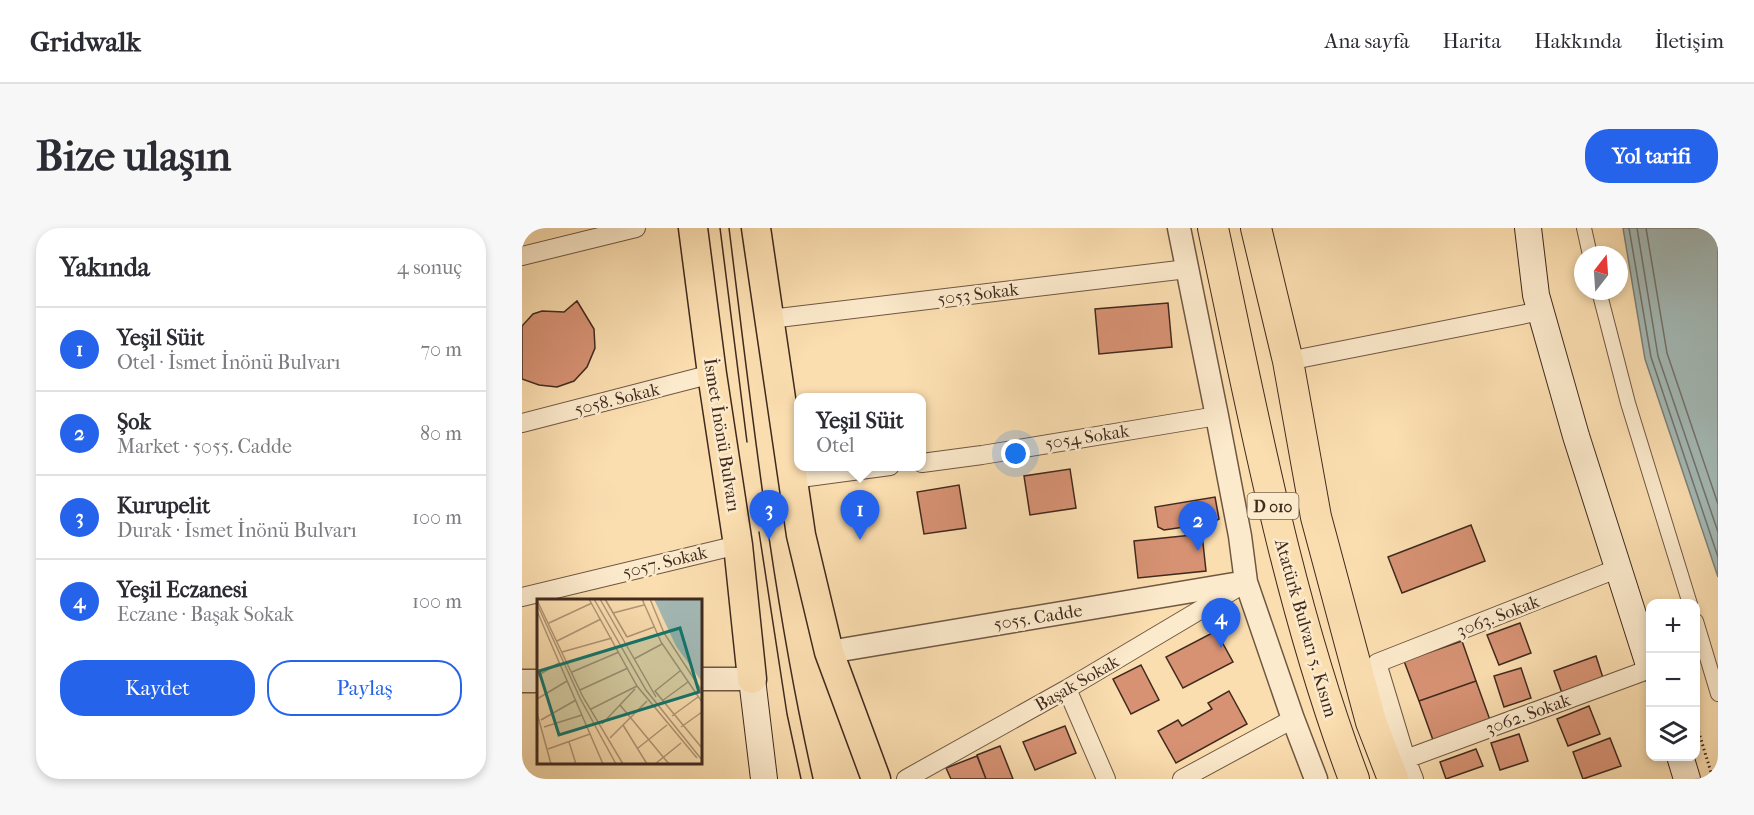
<!DOCTYPE html>
<html lang="tr">
<head>
<meta charset="utf-8">
<style>
	:root { --surface:#fff; --page:#f7f7f7; --text:#2b2b33; --muted:#7c7c81; --line:#e1e1e2; --accent:#2563eb }
	body { margin:0; font-family:"IM FELL French Canon",serif; background:var(--page); color:var(--text) }
	.controls { position:absolute; right:18px; bottom:18px; display:grid; overflow:hidden; border-radius:12px; box-shadow:0 3px 9px #0003 }
	.controls button { width:54px; height:54px; display:grid; place-items:center; padding:0; border:0; border-bottom:2px solid var(--line); background:var(--surface); color:var(--text); font:30px sans-serif }
	.compass { position:absolute; left:1052px; top:18px; width:54px; height:54px; border-radius:50%; background:var(--surface); box-shadow:0 3px 9px #0003; rotate:17deg }
	.you { position:absolute; left:494px; top:226px; width:21px; height:21px; margin:-15px; border:4px solid #fff; border-radius:50%; background:#1a73e8; box-shadow:0 0 0 9px #1a73e833 }
	.badge { display:grid; place-items:center; width:39px; height:39px; border-radius:50%; background:var(--accent); color:#fff; font-size:20px; font-weight:700 }
	.pin { position:absolute; translate:-50% -50px; filter:drop-shadow(0 2px 3px #0008) }
	.pin::after { content:''; position:absolute; top:32px; width:21px; height:18px; background:inherit; clip-path:polygon(0 0,100% 0,50% 100%) }
	.popup { position:absolute; left:272px; top:165px; width:132px; height:78px; box-sizing:border-box; display:grid; place-content:center; border-radius:12px; background:var(--surface); filter:drop-shadow(0 2px 4px #0005); font-size:20px; white-space:nowrap; color:var(--muted) }
	.popup b { font-size:22px; color:var(--text) }
	.popup::after { content:''; position:absolute; left:50%; top:100%; margin-left:-12px; border:12px solid transparent; border-top-color:var(--surface) }
	.list { margin:0; padding:0; list-style:none }
	h2 { display:flex; justify-content:space-between; align-items:center; height:78px; margin:0; padding:0 24px; font-size:26px }
	h2 small { font-size:20px; font-weight:400; color:var(--muted) }
	.list li { display:grid; grid-template-columns:39px 1fr auto; gap:18px; align-items:center; box-sizing:border-box; height:84px; padding:0 24px; border-top:2px solid var(--line) }
	.list b { display:block; font-size:22px; white-space:nowrap }
	.list p { margin:0; font-size:20px; white-space:nowrap; color:var(--muted) }
	.list em { font-size:20px; font-style:normal; color:var(--muted) }
	.actions { display:flex; gap:12px; padding:18px 24px }
	.actions a { flex:1; padding:14px 0; border:2px solid var(--accent); border-radius:24px; text-align:center; font-size:21px; color:var(--accent) }
	.actions .main { background:var(--accent); color:#fff }
	.icon { flex:none; width:33px; height:33px; fill:none; stroke:currentColor; stroke-width:2; stroke-linecap:round; stroke-linejoin:round }
	.map { position:relative; flex:none; width:1196px; height:551px; overflow:hidden; border-radius:24px }
	header { display:flex; align-items:center; gap:36px; box-sizing:border-box; height:84px; padding:0 30px; background:var(--surface); border-bottom:2px solid var(--line) }
	header strong { font-size:28px }
	nav { display:flex; gap:33px; margin-inline-start:auto; font-size:21px }
	.intro { display:flex; align-items:center; justify-content:space-between; box-sizing:border-box; height:144px; padding:0 36px }
	h1 { margin:0; font-size:42px }
	.button { padding:15px 27px; border-radius:24px; background:var(--accent); color:#fff; font-size:21px; font-weight:700 }
	main { display:flex; gap:36px; padding:0 36px }
	aside { flex:1; background:var(--surface); border-radius:24px; box-shadow:0 3px 9px #0003 }
	.map>svg:first-child { display:block }
</style>
</head>
<body>
<header>
<strong>Gridwalk</strong>
<nav><a>Ana sayfa</a><a>Harita</a><a>Hakkında</a><a>İletişim</a></nav>
</header>
<div class="intro"><h1>Bize ulaşın</h1><a class="button">Yol tarifi</a></div>
<main>
<aside>
<h2>Yakında<small>4 sonuç</small></h2>
<ul class="list">
<li><span class="badge">1</span><div><b>Yeşil Süit</b><p>Otel · İsmet İnönü Bulvarı</p></div><em>70 m</em></li>
<li><span class="badge">2</span><div><b>Şok</b><p>Market · 5055. Cadde</p></div><em>80 m</em></li>
<li><span class="badge">3</span><div><b>Kurupelit</b><p>Durak · İsmet İnönü Bulvarı</p></div><em>100 m</em></li>
<li><span class="badge">4</span><div><b>Yeşil Eczanesi</b><p>Eczane · Başak Sokak</p></div><em>100 m</em></li>
</ul>
<div class="actions"><a class="main">Kaydet</a><a>Paylaş</a></div>
</aside>
<div class="map">
<svg width="1196" height="551" viewBox="0 0 1196 551">
	<rect width="100%" height="100%" fill="#fbdeb0"/>
	<filter id="stains"><feTurbulence type="fractalNoise" baseFrequency=".00333" numOctaves="4"/><feColorMatrix values="0 0 0 0 .2 0 0 0 0 .09 0 0 0 0 .02 0 0 0 .5 -.17"/></filter>
	<radialGradient id="worn" r=".72"><stop offset=".6" stop-color="#630" stop-opacity="0"/><stop offset="1" stop-color="#630" stop-opacity=".3"/></radialGradient>
	<!-- water -->
	<path fill="#a3b9b6" stroke="#7b8079" stroke-width="1.5" d="M1101,0H1196V349L1123,131Z"/>
	<g fill="none" stroke-linecap="round" stroke-linejoin="round">
		<!-- shore -->
		<path stroke="#72726a" stroke-width="1.5" d="M1107,0L1129,129L1196,329
			M1115,0L1136,128L1196,304
			M1124,0L1145,125L1196,276"/>
	</g>
	<!-- building -->
	<path fill="#d79274" stroke="#402a1e" stroke-width="1.5" d="M55,73L72,101L73,120L65,139L52,153L35,159L17,157L0,151V98L11,86L20,83L42,84Z
		M646,75L650,119L577,126L573,81Z
		M548,241L554,280L508,287L502,248Z
		M437,257L444,300L402,306L395,264Z
		M693,269L697,291L690,295L642,302L636,299L633,279Z
		M949,297L963,333L880,365L866,329Z
		M680,306L684,343L616,350L612,313Z
		M998,395L1009,425L977,437L965,407Z
		M694,403L711,434L661,460L644,429Z
		M940,413L954,453L897,473L882,433Z
		M1074,428L1082,453L1041,468L1032,443Z
		M619,437L637,472L609,486L591,451Z
		M999,440L1009,470L982,479L972,448Z
		M954,453L968,492L911,512L897,473Z
		M707,463L725,496L654,535L636,503L656,492L660,498L690,481L686,475Z
		M1067,478L1078,506L1046,518L1035,491Z
		M543,498L554,525L513,542L501,514Z
		M997,506L1006,533L978,542L969,515Z
		M1088,510L1099,538L1061,551L1051,524Z
		M478,518L491,551H464L455,527Z
		M954,521L961,538L924,551L918,534Z
		M455,528L464,551H429L424,540Z"/>
	<g fill="none" stroke-linecap="round" stroke-linejoin="round">
		<defs>
			<path id="pedestrian" d="M1062,0L1068,27
				M1077,63L1106,175L1168,376
				M1174,393L1196,466"/>
			<path id="minor" d="M0,28L114,0
				M248,91L665,41
				M766,133L1019,83
				M0,195L190,146
				M400,235L460,227L695,188
				M271,251L368,238
				M0,369L216,317
				M545,461L584,551
				M884,531L1128,441
				M384,551L545,461L720,357
				M660,551L771,491
				M892,551L884,531L855,435L1097,340"/>
			<path id="tertiary" d="M657,0L695,188L718,308L724,354L771,491L794,551
				M307,424L724,354
				M178,451H230
				M0,453H16"/>
			<path id="secondary" d="M1006,0L1014,67L1054,208L1128,440
				M230,451L242,551
				M1158,528L1165,551"/>
			<path id="primary" d="M171,0L190,146L216,317L230,451
				M234,0L279,307L307,424L354,551"/>
			<path id="trunk" d="M691,0C731,185 765,373 832,551
				M734,0L766,133L794,289L849,494L871,551"/>
		</defs>
		<!-- pedestrian casing -->
		<use href="#pedestrian" stroke="#6f5742" stroke-width="16"/>
		<!-- minor casing -->
		<use href="#minor" stroke="#6f5742" stroke-width="20"/>
		<!-- tertiary casing -->
		<use href="#tertiary" stroke="#6f5742" stroke-width="25"/>
		<!-- secondary casing -->
		<use href="#secondary" stroke="#402a1e" stroke-width="28"/>
		<!-- primary casing -->
		<use href="#primary" stroke="#402a1e" stroke-width="31"/>
		<!-- trunk casing -->
		<use href="#trunk" stroke="#402a1e" stroke-width="32"/>
		<!-- path -->
		<path stroke="#402a1e" stroke-width="3" stroke-dasharray="1.5 3" stroke-linecap="butt" d="M1174,495L1191,551"/>
		<!-- pedestrian -->
		<use href="#pedestrian" stroke="#fceacc" stroke-width="14"/>
		<!-- minor -->
		<use href="#minor" stroke="#fceacc" stroke-width="18"/>
		<!-- tertiary -->
		<use href="#tertiary" stroke="#fceacc" stroke-width="22"/>
		<!-- secondary -->
		<use href="#secondary" stroke="#fceacc" stroke-width="26"/>
		<!-- primary -->
		<use href="#primary" stroke="#fbdeb0" stroke-width="28"/>
		<!-- trunk -->
		<use href="#trunk" stroke="#fbdeb0" stroke-width="30"/>
		<!-- tram -->
		<path stroke="#402a1e" stroke-width="1.5" d="M198,0L225,214
			M207,0C230,184 250,370 291,551
			M237,304L265,486L279,551"/>
	</g>
	<g text-anchor="middle" stroke-width="5" stroke-linejoin="round" paint-order="stroke">
		<!-- shield labels -->
		<rect fill="#fceacc" stroke="#786452" stroke-width="1.5" x="725.5" y="265" width="51" height="26" rx="4.5"/>
		<g font-size="16" font-weight="bold" fill="#402a1e">
			<text x="751" y="284">D 010</text>
		</g>
		<!-- street labels -->
		<g font-size="18" fill="#402a1e" stroke="#fceacc">
			<text transform="translate(456 66) rotate(-7)" y="6">5053 Sokak</text>
			<text transform="translate(95 171) rotate(-14)" y="6">5058. Sokak</text>
			<text transform="translate(200 207) rotate(81)" y="6">İsmet İnönü Bulvarı</text>
			<text transform="translate(565 209) rotate(-9)" y="6">5054 Sokak</text>
			<text transform="translate(143 334) rotate(-14)" y="6">5057. Sokak</text>
			<text transform="translate(976 388) rotate(-21)" y="6">3063. Sokak</text>
			<text transform="translate(516 389) rotate(-9)" y="6">5055. Cadde</text>
			<text transform="translate(784 400) rotate(74)" y="6">Atatürk Bulvarı 5. Kısım</text>
			<text transform="translate(555 455) rotate(-30)" y="6">Başak Sokak</text>
			<text transform="translate(1006 486) rotate(-20)" y="6">3062. Sokak</text>
		</g>
	</g>
	<!-- overview -->
	<g transform="translate(15 371)">
		<rect width="165" height="165" fill="#fbdeb0"/>
		<path d="M117,0H165V83L139,47Z" fill="#a3b9b6"/>
		<path fill="none" stroke="#b09676" stroke-width="1.5" d="M52,0L100,87L160,159M57,0L109,91L165,161M63,0L119,98M68,0L90,38M105,0L124,43L165,103M113,0L127,34L165,92M0,1L46,98L86,165M0,5L43,99L79,165M0,12L66,165M76,14L107,6M12,24L55,4M90,38L117,28M20,42L64,20M25,53L75,39M97,60L125,45M143,72L118,92L165,149M35,73L82,53M0,77L22,64M43,91L91,69M0,100L30,82M125,102L151,83M83,106L132,165M54,110L100,87M0,114L14,165M135,117L161,98M4,121L39,101M65,125L98,90M86,126L110,165M7,128L45,116M144,128L165,113M73,139L110,102M32,143L39,165M101,149L130,126M11,150L53,135M118,165L144,144"/>
		<path fill="#0f766e" fill-opacity="0.15" stroke="#0f766e" stroke-width="3" d="M143,29L162,93L22,136L2,72Z"/>
		<rect width="165" height="165" fill="none" stroke="#402a1e" stroke-width="3"/>
	</g>
	<rect width="100%" height="100%" filter="url(#stains)"/>
	<rect width="100%" height="100%" fill="url(#worn)"/>
</svg>
<div class="controls">
<button>+</button>
<button>−</button>
<button><svg class="icon" aria-label="layers" viewBox="0 0 24 24"><path d="M12 4l9 5-9 5-9-5zM3 14l9 5 9-5"/></svg></button>
</div>
<svg class="compass" viewBox="-18 -18 36 36"><path d="M0-13l5 13h-10z" fill="#e53935"/><path d="M0 13l5-13h-10z" fill="#7c7c81"/></svg>
<div class="you"></div>
<div class="pin badge" style="left:338px;top:312px">1</div>
<div class="popup"><b>Yeşil Süit</b>Otel</div>
<div class="pin badge" style="left:676px;top:323px">2</div>
<div class="pin badge" style="left:247px;top:312px">3</div>
<div class="pin badge" style="left:699px;top:420px">4</div>
</div>
</main>
</body>
</html>
